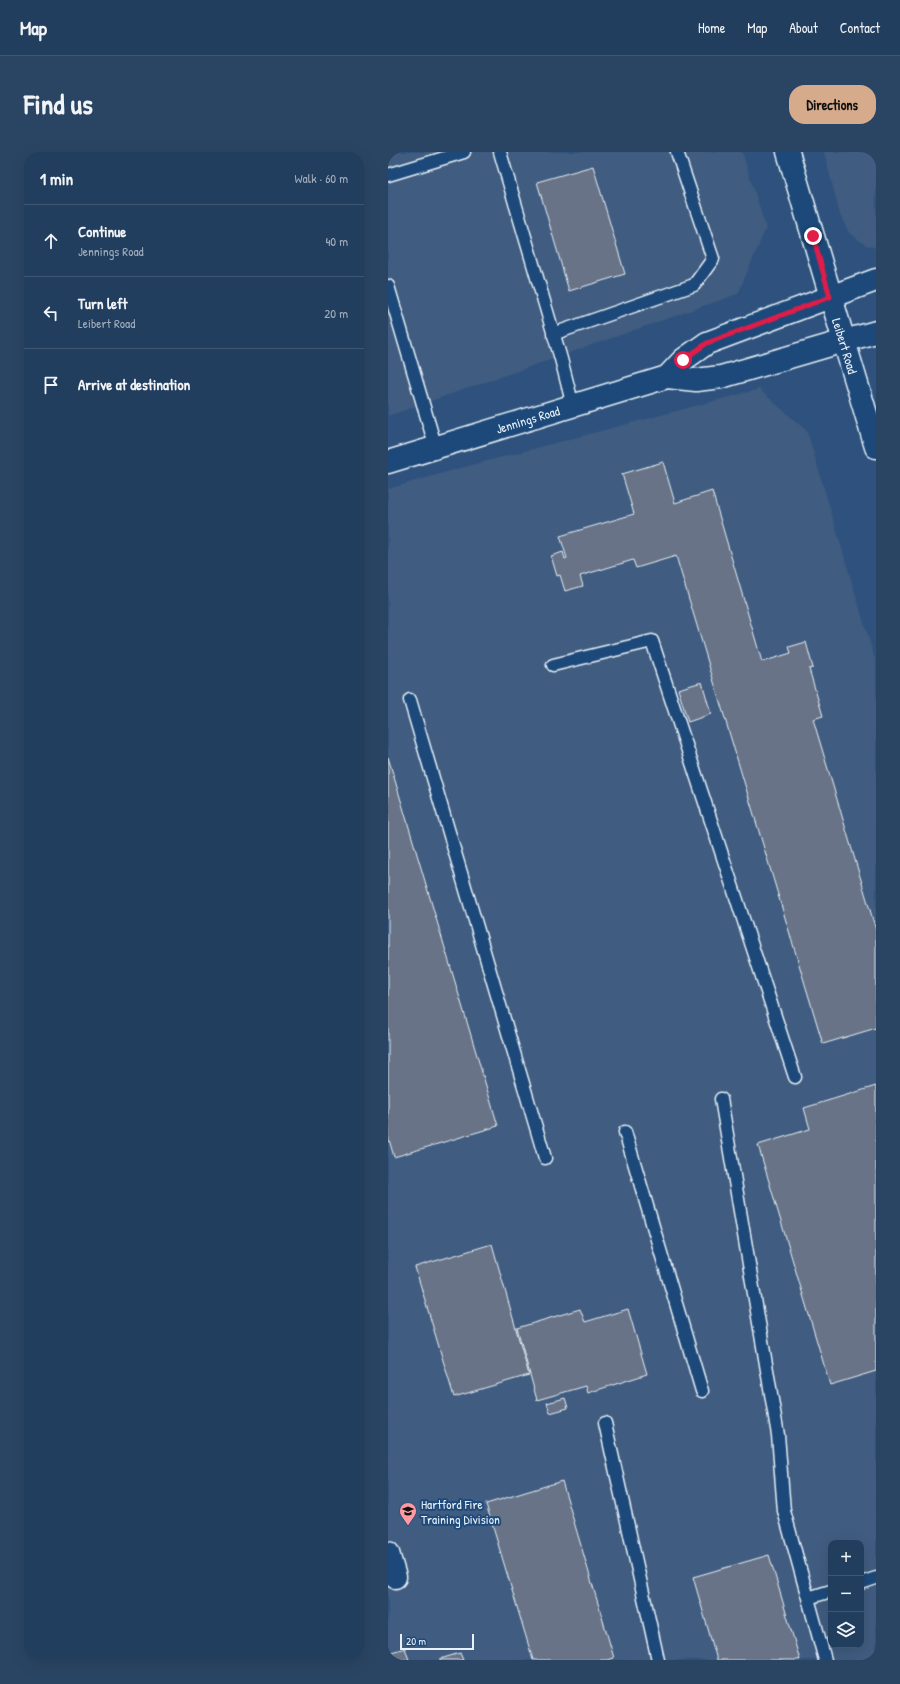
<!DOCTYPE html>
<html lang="en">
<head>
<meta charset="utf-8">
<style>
	:root { --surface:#223e5e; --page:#2a4564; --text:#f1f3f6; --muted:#a2aebc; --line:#3f5773; --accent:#d6ab8b }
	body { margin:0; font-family:"Patrick Hand",sans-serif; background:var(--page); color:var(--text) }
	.controls { position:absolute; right:12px; bottom:12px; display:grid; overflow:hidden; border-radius:8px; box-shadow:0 4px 16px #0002 }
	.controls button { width:36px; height:36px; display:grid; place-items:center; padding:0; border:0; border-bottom:1px solid var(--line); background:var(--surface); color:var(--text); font:20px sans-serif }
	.scale { position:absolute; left:12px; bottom:10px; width:74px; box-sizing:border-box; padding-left:4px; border:2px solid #e8f1f8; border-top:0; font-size:11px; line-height:14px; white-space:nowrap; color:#e8f1f8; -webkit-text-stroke:3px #1f4a7a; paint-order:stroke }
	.stop { position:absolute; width:12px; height:12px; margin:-9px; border:3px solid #e11d48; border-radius:50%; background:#fff }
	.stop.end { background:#e11d48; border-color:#fff; box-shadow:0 1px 4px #0008 }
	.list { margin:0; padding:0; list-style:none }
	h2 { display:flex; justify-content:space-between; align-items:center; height:52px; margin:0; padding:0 16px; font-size:17px }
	h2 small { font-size:13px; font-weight:400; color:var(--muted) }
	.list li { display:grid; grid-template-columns:26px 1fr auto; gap:12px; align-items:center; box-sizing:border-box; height:72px; padding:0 16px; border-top:1px solid var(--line) }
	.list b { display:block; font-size:15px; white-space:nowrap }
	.list p { margin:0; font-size:13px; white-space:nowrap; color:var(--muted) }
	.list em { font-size:13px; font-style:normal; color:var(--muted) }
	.icon { flex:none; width:22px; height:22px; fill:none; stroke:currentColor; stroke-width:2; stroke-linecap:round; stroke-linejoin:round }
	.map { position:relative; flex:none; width:488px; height:1508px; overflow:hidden; border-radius:16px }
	header { display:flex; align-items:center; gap:24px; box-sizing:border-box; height:56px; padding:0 20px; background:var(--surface); border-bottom:1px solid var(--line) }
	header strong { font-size:19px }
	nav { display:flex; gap:22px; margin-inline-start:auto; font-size:14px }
	.intro { display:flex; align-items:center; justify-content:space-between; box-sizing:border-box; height:96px; padding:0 24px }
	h1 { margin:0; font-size:28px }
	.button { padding:10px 18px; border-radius:16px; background:var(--accent); color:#111; font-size:14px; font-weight:700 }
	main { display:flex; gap:24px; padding:0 24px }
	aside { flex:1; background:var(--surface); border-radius:16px; box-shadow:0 4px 16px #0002 }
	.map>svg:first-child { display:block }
</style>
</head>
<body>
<header>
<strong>Map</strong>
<nav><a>Home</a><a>Map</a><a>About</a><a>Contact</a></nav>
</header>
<div class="intro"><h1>Find us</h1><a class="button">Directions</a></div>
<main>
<aside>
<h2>1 min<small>Walk · 60 m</small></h2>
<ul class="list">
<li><svg class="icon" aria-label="ahead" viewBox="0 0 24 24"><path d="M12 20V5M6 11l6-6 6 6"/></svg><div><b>Continue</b><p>Jennings Road</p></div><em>40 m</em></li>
<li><svg class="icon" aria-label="left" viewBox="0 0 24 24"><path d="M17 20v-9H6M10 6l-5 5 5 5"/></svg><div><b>Turn left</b><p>Leibert Road</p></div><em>20 m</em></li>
<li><svg class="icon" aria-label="arrive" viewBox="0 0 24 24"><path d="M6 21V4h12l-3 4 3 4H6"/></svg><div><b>Arrive at destination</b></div></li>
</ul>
</aside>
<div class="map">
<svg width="488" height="1508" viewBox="0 0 488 1508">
	<rect width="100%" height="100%" fill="#2e527d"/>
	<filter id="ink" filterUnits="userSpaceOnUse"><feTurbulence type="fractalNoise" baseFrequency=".025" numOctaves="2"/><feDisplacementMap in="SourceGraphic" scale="8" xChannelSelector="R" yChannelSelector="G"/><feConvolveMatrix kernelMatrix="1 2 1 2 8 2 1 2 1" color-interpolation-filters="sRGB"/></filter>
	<g filter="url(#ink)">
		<!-- built -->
		<path fill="#3f5c80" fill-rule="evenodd" d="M0,0H354L378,76L350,142L0,264Z
			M436,0H488V96L478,93L461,81L452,63Z
			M371,237L419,279L488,511V1508H0V337L65,318ZM443,1391H473V1493H443Z"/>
		<!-- building -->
		<path fill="#687387" stroke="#e8f1f8" d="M205,14L237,122L181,139L149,30Z
			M275,310L287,351L324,339L374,510L403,501L401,495L418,490L425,516L421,517L435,564L425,567L488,778V876L435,892L288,404L248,416L245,408L192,424L195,434L177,439L172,423L169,424L163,404L175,400L177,407L179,406L172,384L246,362L234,322Z
			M314,530L323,562L300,570L290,537Z
			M0,605L110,974L6,1005L0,984Z
			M488,934V1219L442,1233L370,993L422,977L416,956Z
			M104,1092L141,1223L66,1245L27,1115Z
			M192,1157L197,1170L240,1157L259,1222L200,1241L198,1234L149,1248L129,1176Z
			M177,1246L180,1256L162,1261L159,1251Z
			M174,1329L226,1506L220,1508H145L98,1352Z
			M381,1403L412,1508H329L305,1425Z
			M17,1496L21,1508H0V1501Z
			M72,1501L75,1508H52V1507Z"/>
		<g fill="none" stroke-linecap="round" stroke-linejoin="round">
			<defs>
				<path id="lane" d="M112,0L173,207L185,254
					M0,23L76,0
					M0,134L48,296
					M165,182L306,133L325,107L289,0
					M165,513L264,489L407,925
					M22,548L157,1006
					M333,947L390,1283L396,1359L420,1446L443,1439
					M237,980L314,1239
					M217,1271L270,1508
					M473,1431L488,1426
					M420,1446L437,1508"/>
				<g id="street">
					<path d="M279,225L295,208L319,191L442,145"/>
					<path id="s1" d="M0,310L279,225L308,228L333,225L456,189L488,295"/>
					<path d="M0,1401L7,1425"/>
				</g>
				<path id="secondary" d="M400,0L456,189L488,180
					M442,145L488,128"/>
			</defs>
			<!-- lane casing -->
			<use href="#lane" stroke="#e8f1f8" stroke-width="15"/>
			<!-- street casing -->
			<use href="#street" stroke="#e8f1f8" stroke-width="25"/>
			<!-- secondary casing -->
			<use href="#secondary" stroke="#e8f1f8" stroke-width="25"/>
			<!-- lane -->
			<use href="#lane" stroke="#1f4a7a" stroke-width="12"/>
			<!-- street -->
			<use href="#street" stroke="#1f4a7a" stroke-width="22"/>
			<!-- secondary -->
			<use href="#secondary" stroke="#1f4a7a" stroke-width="22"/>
		</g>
	</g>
	<g fill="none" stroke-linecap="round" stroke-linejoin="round" filter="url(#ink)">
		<!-- route -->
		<path stroke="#e11d48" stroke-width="5" d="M295,208L319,191L442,145L425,84"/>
	</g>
	<!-- icons -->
	<defs>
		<symbol id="school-pin" viewBox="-11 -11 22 30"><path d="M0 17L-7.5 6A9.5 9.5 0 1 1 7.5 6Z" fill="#ff9aa2" stroke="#1f4a7a"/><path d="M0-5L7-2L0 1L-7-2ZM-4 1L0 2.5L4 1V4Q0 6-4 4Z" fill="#111"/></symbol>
	</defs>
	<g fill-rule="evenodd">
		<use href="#school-pin" x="10" y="1349" width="20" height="27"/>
	</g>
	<g text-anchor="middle" stroke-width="4" stroke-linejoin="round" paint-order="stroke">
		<!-- street labels -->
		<g font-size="13" fill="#e8f1f8" stroke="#1f4a7a">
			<text transform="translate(457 194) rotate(73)" y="5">Leibert Road</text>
			<text dy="5" stroke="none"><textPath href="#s1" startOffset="146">Jennings Road</textPath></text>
		</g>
		<!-- poi labels -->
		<g font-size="13" fill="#e8f1f8" stroke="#1f4a7a" text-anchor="start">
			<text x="33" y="1357">Hartford Fire<tspan x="33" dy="15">Training Division</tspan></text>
		</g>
	</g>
</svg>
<div class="controls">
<button>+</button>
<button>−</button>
<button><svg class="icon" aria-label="layers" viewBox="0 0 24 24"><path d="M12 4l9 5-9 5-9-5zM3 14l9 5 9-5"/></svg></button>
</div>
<div class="scale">20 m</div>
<div class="stop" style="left:295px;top:208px"></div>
<div class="stop end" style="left:425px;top:84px"></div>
</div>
</main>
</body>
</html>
